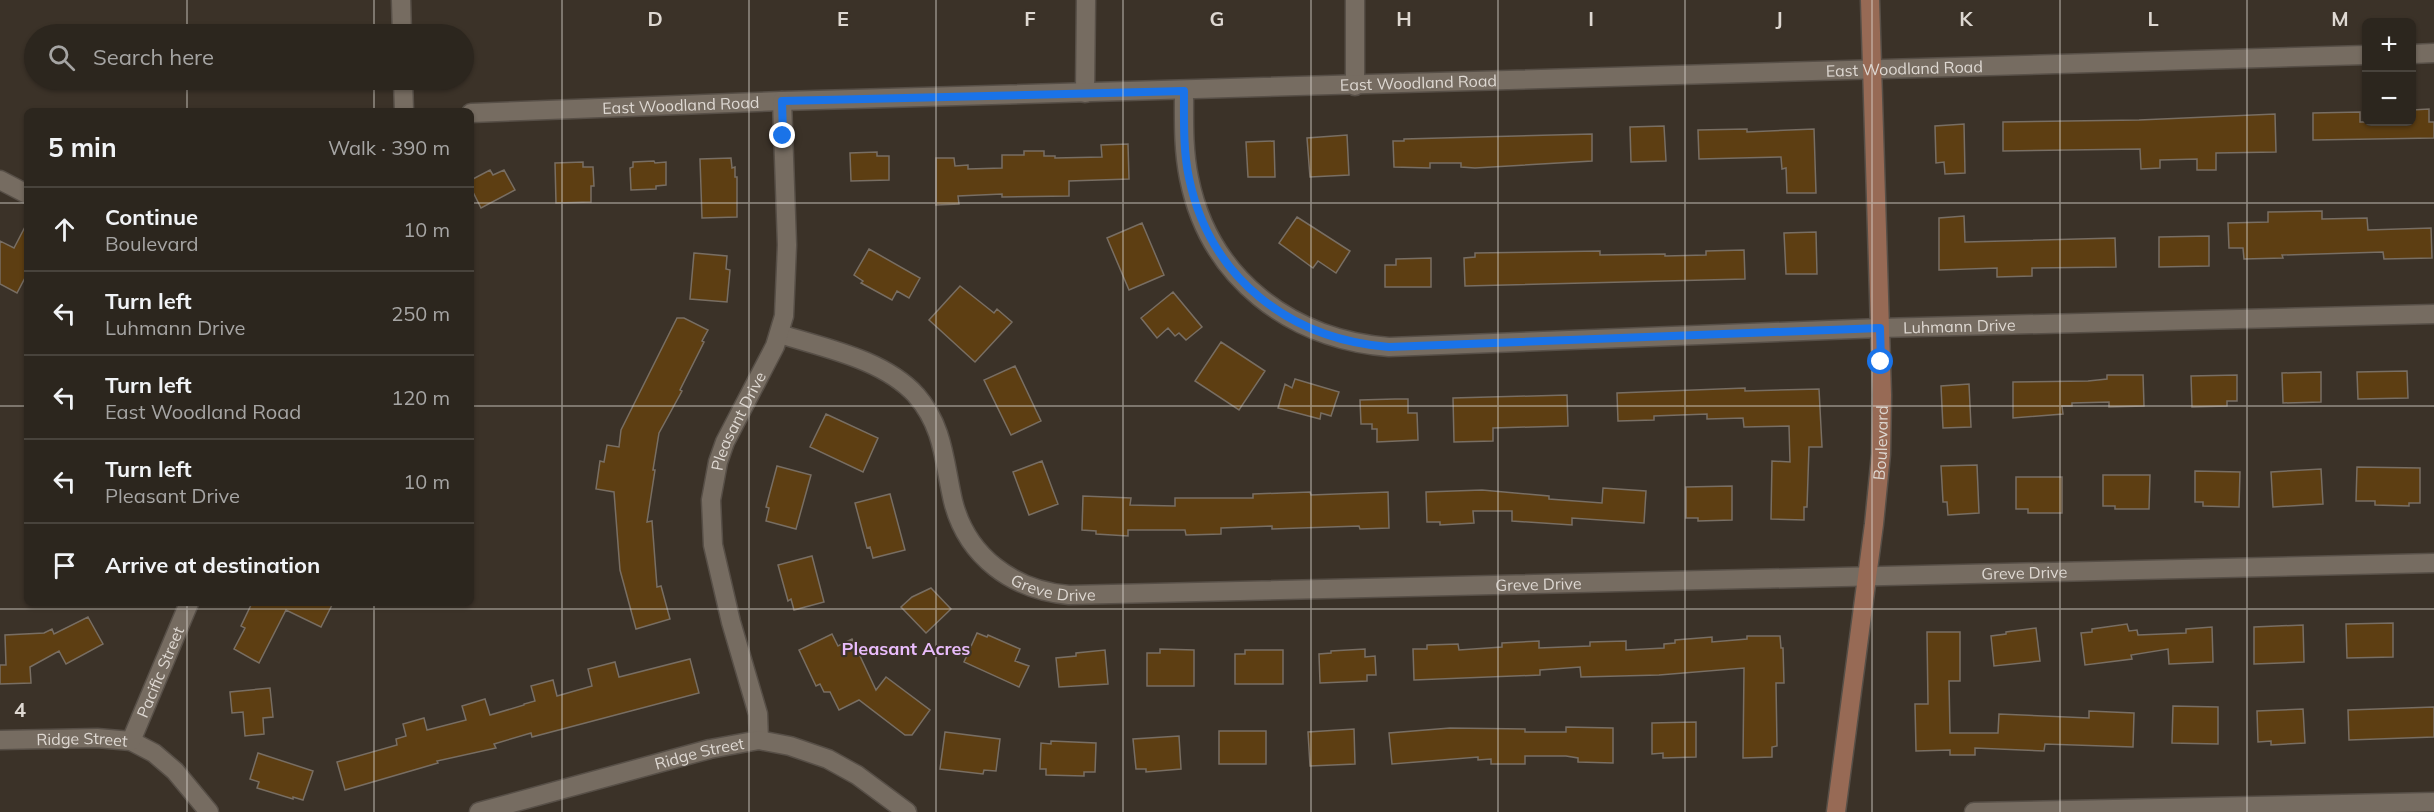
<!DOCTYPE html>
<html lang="en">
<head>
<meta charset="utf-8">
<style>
	:root { --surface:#2c261e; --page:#38322b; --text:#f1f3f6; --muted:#a6a5a4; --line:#48433c }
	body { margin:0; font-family:Mulish,sans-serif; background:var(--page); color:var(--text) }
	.controls { position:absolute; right:18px; top:18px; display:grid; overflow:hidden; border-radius:9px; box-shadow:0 2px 4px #0004 }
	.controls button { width:54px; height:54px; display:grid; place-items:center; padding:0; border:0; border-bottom:2px solid var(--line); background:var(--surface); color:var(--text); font:30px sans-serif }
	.stop { position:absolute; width:18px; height:18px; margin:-14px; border:4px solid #1a73e8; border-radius:50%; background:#fff }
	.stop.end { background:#1a73e8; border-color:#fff; box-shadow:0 2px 6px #0008 }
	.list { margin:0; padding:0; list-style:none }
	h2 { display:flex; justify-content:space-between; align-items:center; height:78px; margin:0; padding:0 24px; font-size:26px }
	h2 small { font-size:20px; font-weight:400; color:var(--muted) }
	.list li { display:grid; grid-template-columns:39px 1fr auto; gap:18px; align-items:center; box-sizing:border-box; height:84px; padding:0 24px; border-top:2px solid var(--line) }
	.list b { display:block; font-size:22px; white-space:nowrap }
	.list p { margin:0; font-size:20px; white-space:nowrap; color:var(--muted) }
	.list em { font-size:20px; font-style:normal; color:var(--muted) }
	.icon { flex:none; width:33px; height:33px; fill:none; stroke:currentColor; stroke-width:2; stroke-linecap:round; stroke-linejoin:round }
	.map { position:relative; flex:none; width:2434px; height:812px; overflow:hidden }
	.search { position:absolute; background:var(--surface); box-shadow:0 2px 4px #0004; left:24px; top:24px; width:450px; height:66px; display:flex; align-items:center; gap:15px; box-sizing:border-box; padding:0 21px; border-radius:33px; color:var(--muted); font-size:22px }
	.panel { position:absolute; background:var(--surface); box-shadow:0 2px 4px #0004; left:24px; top:108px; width:450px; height:498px; border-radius:9px }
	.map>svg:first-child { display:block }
</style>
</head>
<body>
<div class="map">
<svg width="2434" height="812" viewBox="0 0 2434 812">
	<rect width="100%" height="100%" fill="#3b3228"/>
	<!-- building -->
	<path fill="#5d3e12" stroke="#786e63" stroke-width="1.5" d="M2429,109V122H2434V138L2313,140V113L2360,112V122H2412V110Z
		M2275,114L2276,152L2216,153V170H2197V159L2160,160V168L2141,169L2140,149L2003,151V122L2139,120Z
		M1964,124L1965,173L1945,174L1944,162L1936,163L1935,126Z
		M1664,126L1666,161L1631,162L1630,127Z
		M1747,129V132L1814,129L1816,193H1787L1786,168L1782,169L1781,157L1699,159L1698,130Z
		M1592,134V161L1475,168L1461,167V163H1430V168L1394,167L1393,141H1404V139Z
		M1347,135L1349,175L1310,177L1307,138Z
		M1274,141L1275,177H1248L1246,142Z
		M1128,144L1129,179L1069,181V196L1002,197V194L958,196L959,204L936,205V158H954L955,166L968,165V169L1002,168V155H1024V151H1044V156H1055V158L1102,157L1101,145Z
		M877,152V156H889V180L851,181L850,153Z
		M731,158L732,168L735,167V177H737V217L702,218L700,159Z
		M654,161L655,163L666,162V185L656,186V189L631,190L630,168L633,167V162Z
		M583,162V167H593L594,186H591V202L556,203L555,163Z
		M490,170L493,175L504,170L515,190L481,208L471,188V180Z
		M2322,211V219L2367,218L2368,230L2431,228L2432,258L2384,259L2383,252L2282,255L2283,258L2244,259L2243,248H2229L2228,223L2268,222V212Z
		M1964,216L1965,242L2115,238L2116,267L2032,268V276L1997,277V268L1939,270V218Z
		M1297,217L1350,251L1336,273L1318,261L1313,268L1279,243Z
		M27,223V274L17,293L0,284V241L14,248Z
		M1142,223L1164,275L1129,290L1107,238Z
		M1816,232L1817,274H1786L1784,233Z
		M2209,236V266L2159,267V237Z
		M869,249L920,278L909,298L897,291L892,300L861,283L863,281L854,275Z
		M1744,250L1745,279L1465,286L1464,258L1475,257V253L1600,251V255L1665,254V256L1706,255V251Z
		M694,253L727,256L726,269L730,270L727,302L690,299Z
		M1431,258V287H1385V265H1396V259Z
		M960,286L994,313L997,309L1012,322L975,362L929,320Z
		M1173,292L1202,327L1186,340L1179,333L1175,336L1168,328L1157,338L1141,318Z
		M677,318H684L708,330L702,341L704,342L680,390L682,391L659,433L653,470H655L647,522L652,521L657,587L661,586L670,619L636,629L620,570L614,492L596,489L600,461L604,462L607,445L619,447L621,430Z
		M1221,342L1265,371L1239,410L1195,381Z
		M1015,366L1041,421L1011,435L984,380Z
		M2407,371L2408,398L2358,399L2357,372Z
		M2321,372V402L2283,403L2282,373Z
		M2107,375H2143L2144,406L2109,407V402L2072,403V406H2062L2063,414L2013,418V382L2088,381L2107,379Z
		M2237,375V401H2227V406L2192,407L2191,376Z
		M1295,379L1339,392L1331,416L1321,413L1320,419L1278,408L1285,384L1292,388Z
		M1969,384L1971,427L1943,428L1941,386Z
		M1745,388V391L1819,389L1822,447H1809L1807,507H1804V520L1771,519L1772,461L1790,462L1789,426L1744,427L1743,418L1707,419V414L1654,416V420L1618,421L1617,393Z
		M1567,395L1568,426L1493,428V441L1454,442L1453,398Z
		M1395,399H1408V413H1417L1418,440L1377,442V429H1372V424H1361L1360,400Z
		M826,414L878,438L863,472L810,447Z
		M1042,461L1058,504L1029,515L1013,472Z
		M1977,465L1979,513L1948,515L1947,502H1943L1941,466Z
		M777,466L811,475L796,529L766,521L769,508L766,507Z
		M2357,467L2420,468V503H2409V506L2375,505V501H2356Z
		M2321,469L2323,504L2273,507L2271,472Z
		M2195,471L2240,472L2239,507L2203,506V502H2195Z
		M2103,475H2150L2149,509H2115V506H2103Z
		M2016,477H2062V513H2028V509H2016Z
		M1732,486V520L1698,521V518H1686V487Z
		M1603,488L1646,491L1644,523L1572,518V525L1512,521V511H1473L1474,523L1440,525V522H1427L1426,492L1482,490L1549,496V499L1602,503Z
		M1310,492L1311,495L1388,492L1389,528L1360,529L1359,526L1272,529V526L1221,528V534L1186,535L1185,530H1128V536L1096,534V531L1082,530L1083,496L1131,498L1130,505L1175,506V498H1253V494Z
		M890,494L905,550L873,558L870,547L867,548L855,503Z
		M812,556L824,602L794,610L791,599L788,601L778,565Z
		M931,588L951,609L926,633L901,607L912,597Z
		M252,603H333L321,627L286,610L259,663L234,649L245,628L241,626Z
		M88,617L103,644L66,664L59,651L30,667L31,683L0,684V665H6L5,635L44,633L52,629L54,634Z
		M2393,623V657L2347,658L2346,624Z
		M2127,624L2129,631L2137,630L2138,635L2186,633V629L2212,627L2213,662L2169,664L2168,649L2131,655L2132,659L2085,665L2081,633L2092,632V629Z
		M2303,625L2304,662L2254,664V627Z
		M2036,628L2040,661L1994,666L1991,636L2006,634V632Z
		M1927,632H1960V681H1949L1950,733H1998L1999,714L2089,718V711L2134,713L2133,747L2045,744L2044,751L1975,748V755H1950V750L1916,751L1915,704H1928Z
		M977,633L987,637L988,635L1020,649L1015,661L1029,666L1019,687L964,662Z
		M832,634L838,646L852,639L876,690L886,677L930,710L912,735H905L859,700L839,710L830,692H824L820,684L816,686L799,650Z
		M1747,636H1780L1781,648H1783L1784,683H1776L1777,746L1772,747V757L1743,758L1744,668L1659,675L1581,677L1580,667L1540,670V675L1414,680L1413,649H1427V645L1458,644L1459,650L1502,647V643L1539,641V648L1590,646V642L1626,641V650L1664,648V644L1675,643V640L1712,637V642L1747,639Z
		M1160,649L1194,650V686H1147V653H1160Z
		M1365,649V657L1375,656L1376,675H1367V681L1320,683L1319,654L1331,653V651Z
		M1105,650L1108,684L1059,687L1056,658L1076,656V653Z
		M1245,650H1283V684H1235V654H1245Z
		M690,659L699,693L532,737L531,733L494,744L496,748L437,761L438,763L345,790L337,762L397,745L396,739L406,736L403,724L424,718L427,730L466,720L462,706L485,699L490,715L524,705V704L535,701L531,686L553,680L557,696L592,686L588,669L615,662L619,677Z
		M270,688L273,717L263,718L264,734L245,736L243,712L232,713L230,692Z
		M2173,706L2218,707V744L2172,743Z
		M2434,707V737L2349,740L2348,710Z
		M2303,709L2305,743L2271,745V741L2258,742L2257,711Z
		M1696,722V757L1663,758V753L1652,754V723Z
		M1566,727L1613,728V763L1578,762V758L1566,756H1525V764H1491V759L1478,760V757L1392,764L1389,733L1450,728L1525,729V732H1566Z
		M1354,729L1355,764L1310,766L1308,732Z
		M1219,731H1266V764H1219Z
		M945,732L1000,739L996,771L984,770L983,774L940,769Z
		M1179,736L1181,769L1146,772V769H1136L1133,739Z
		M1051,741L1096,743L1095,772H1084V776L1046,775V769H1040L1041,743L1051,744Z
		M258,753L313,771L303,800L293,797V799L257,788L259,782L250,779Z"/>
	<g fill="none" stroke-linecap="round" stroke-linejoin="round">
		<defs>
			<g id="street">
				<path d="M401,0L402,34"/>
				<path d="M1355,0V86"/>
				<path d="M2412,54L2434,53"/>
				<path d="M403,80L404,111"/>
				<path id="s1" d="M1184,91C1184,120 1183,149 1189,178C1209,278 1290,339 1389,347L1880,328L2434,314"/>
				<path d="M1085,93L1086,0"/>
				<path id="s2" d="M471,113L782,101L2366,55"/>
				<path d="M0,180L27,194"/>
				<path id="s3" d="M780,334C824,348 883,359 916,395C944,427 944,462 953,501C967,557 1013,590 1069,595L2434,563"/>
				<path id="s4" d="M0,740L97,738L131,741L154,753L175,771L209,812"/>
				<path id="s5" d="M759,740L758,714L731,622L713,545L711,500L718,462L725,442L775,346L784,316L787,245L782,101"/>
				<path id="s6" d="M131,741L189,603"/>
				<path id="s7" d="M479,812L710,749L759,740L790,746L828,759L857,775L907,812"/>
				<path d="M1974,812L2434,802"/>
			</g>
			<g id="secondary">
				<path id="s8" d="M1836,812L1874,524L1881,454L1882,395L1870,0"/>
			</g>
		</defs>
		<!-- street casing -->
		<use href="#street" stroke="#574f47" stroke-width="21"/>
		<!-- secondary casing -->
		<use href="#secondary" stroke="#574f47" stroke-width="21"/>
		<!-- street -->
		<use href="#street" stroke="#766c61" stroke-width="18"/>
		<!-- secondary -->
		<use href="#secondary" stroke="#976a55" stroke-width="18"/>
	</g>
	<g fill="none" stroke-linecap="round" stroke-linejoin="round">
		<!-- route -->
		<path stroke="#1a73e8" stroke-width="8" d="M783,136L782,101L1184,91C1184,120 1183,149 1189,178C1210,278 1289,339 1389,347L1880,328L1881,362"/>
	</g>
	<!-- grid -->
	<path fill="none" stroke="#ded8d2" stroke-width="1.5" stroke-opacity="0.55" d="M187,0V34M374,0V34M562,0V812M749,0V812M936,0V812M1123,0V812M1311,0V812M1498,0V812M1685,0V812M1872,0V812M2060,0V812M2247,0V812M187,80V111M374,80V111M0,203H27M471,203H2434M0,406H27M471,406H2434M187,603V812M374,603V812M0,609H2434"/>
	<g text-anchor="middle" stroke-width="4.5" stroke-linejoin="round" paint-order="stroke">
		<!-- street labels -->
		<g font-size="16" fill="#ded8d2" stroke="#3b3228">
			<text dy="6" stroke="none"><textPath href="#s2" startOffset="1434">East Woodland Road</textPath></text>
			<text dy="6" stroke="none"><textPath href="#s2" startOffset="948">East Woodland Road</textPath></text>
			<text dy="6" stroke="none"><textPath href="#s2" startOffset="210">East Woodland Road</textPath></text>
			<text dy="6" stroke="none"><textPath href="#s1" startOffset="940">Luhmann Drive</textPath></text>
			<text dy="6" stroke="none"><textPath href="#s5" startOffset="330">Pleasant Drive</textPath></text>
			<text dy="6" stroke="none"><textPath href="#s8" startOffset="372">Boulevard</textPath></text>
			<text dy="6" stroke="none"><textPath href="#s3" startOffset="1380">Greve Drive</textPath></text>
			<text dy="6" stroke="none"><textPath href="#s3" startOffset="894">Greve Drive</textPath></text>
			<text dy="6" stroke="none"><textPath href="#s3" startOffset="408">Greve Drive</textPath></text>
			<text dy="6" stroke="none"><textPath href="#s6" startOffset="75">Pacific Street</textPath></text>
			<text dy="6" stroke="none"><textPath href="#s4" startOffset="82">Ridge Street</textPath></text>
			<text dy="6" stroke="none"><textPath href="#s7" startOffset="228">Ridge Street</textPath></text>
		</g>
		<!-- neighbourhood labels -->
		<g font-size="18" font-weight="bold" fill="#e9bcfc" stroke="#3b3228">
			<text x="906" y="655">Pleasant Acres</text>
		</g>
	</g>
	<g font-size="20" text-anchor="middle" font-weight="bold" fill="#ded8d2" stroke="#3b3228" stroke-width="4.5" stroke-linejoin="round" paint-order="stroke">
		<text x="655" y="26">D</text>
		<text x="843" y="26">E</text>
		<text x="1030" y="26">F</text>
		<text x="1217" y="26">G</text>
		<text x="1404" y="26">H</text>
		<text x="1591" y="26">I</text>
		<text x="1779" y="26">J</text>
		<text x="1966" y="26">K</text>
		<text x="2153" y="26">L</text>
		<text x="2340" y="26">M</text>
		<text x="20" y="717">4</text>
	</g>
</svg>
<div class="controls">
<button>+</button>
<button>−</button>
</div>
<div class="stop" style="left:1881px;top:362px"></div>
<div class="stop end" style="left:783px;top:136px"></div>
<div class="search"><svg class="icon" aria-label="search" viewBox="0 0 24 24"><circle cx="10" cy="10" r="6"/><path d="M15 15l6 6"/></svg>Search here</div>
<section class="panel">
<h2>5 min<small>Walk · 390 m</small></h2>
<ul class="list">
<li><svg class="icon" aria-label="ahead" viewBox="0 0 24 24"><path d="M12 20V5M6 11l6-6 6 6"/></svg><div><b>Continue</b><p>Boulevard</p></div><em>10 m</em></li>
<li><svg class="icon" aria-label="left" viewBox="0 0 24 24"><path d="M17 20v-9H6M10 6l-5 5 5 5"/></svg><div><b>Turn left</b><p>Luhmann Drive</p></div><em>250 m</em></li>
<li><svg class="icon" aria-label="left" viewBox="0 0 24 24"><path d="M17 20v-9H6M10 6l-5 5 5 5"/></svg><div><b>Turn left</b><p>East Woodland Road</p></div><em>120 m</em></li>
<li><svg class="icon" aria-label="left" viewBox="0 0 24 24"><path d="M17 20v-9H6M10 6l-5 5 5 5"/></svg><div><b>Turn left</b><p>Pleasant Drive</p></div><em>10 m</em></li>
<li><svg class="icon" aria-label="arrive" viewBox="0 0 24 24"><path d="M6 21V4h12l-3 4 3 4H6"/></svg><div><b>Arrive at destination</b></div></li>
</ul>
</section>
</div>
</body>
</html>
